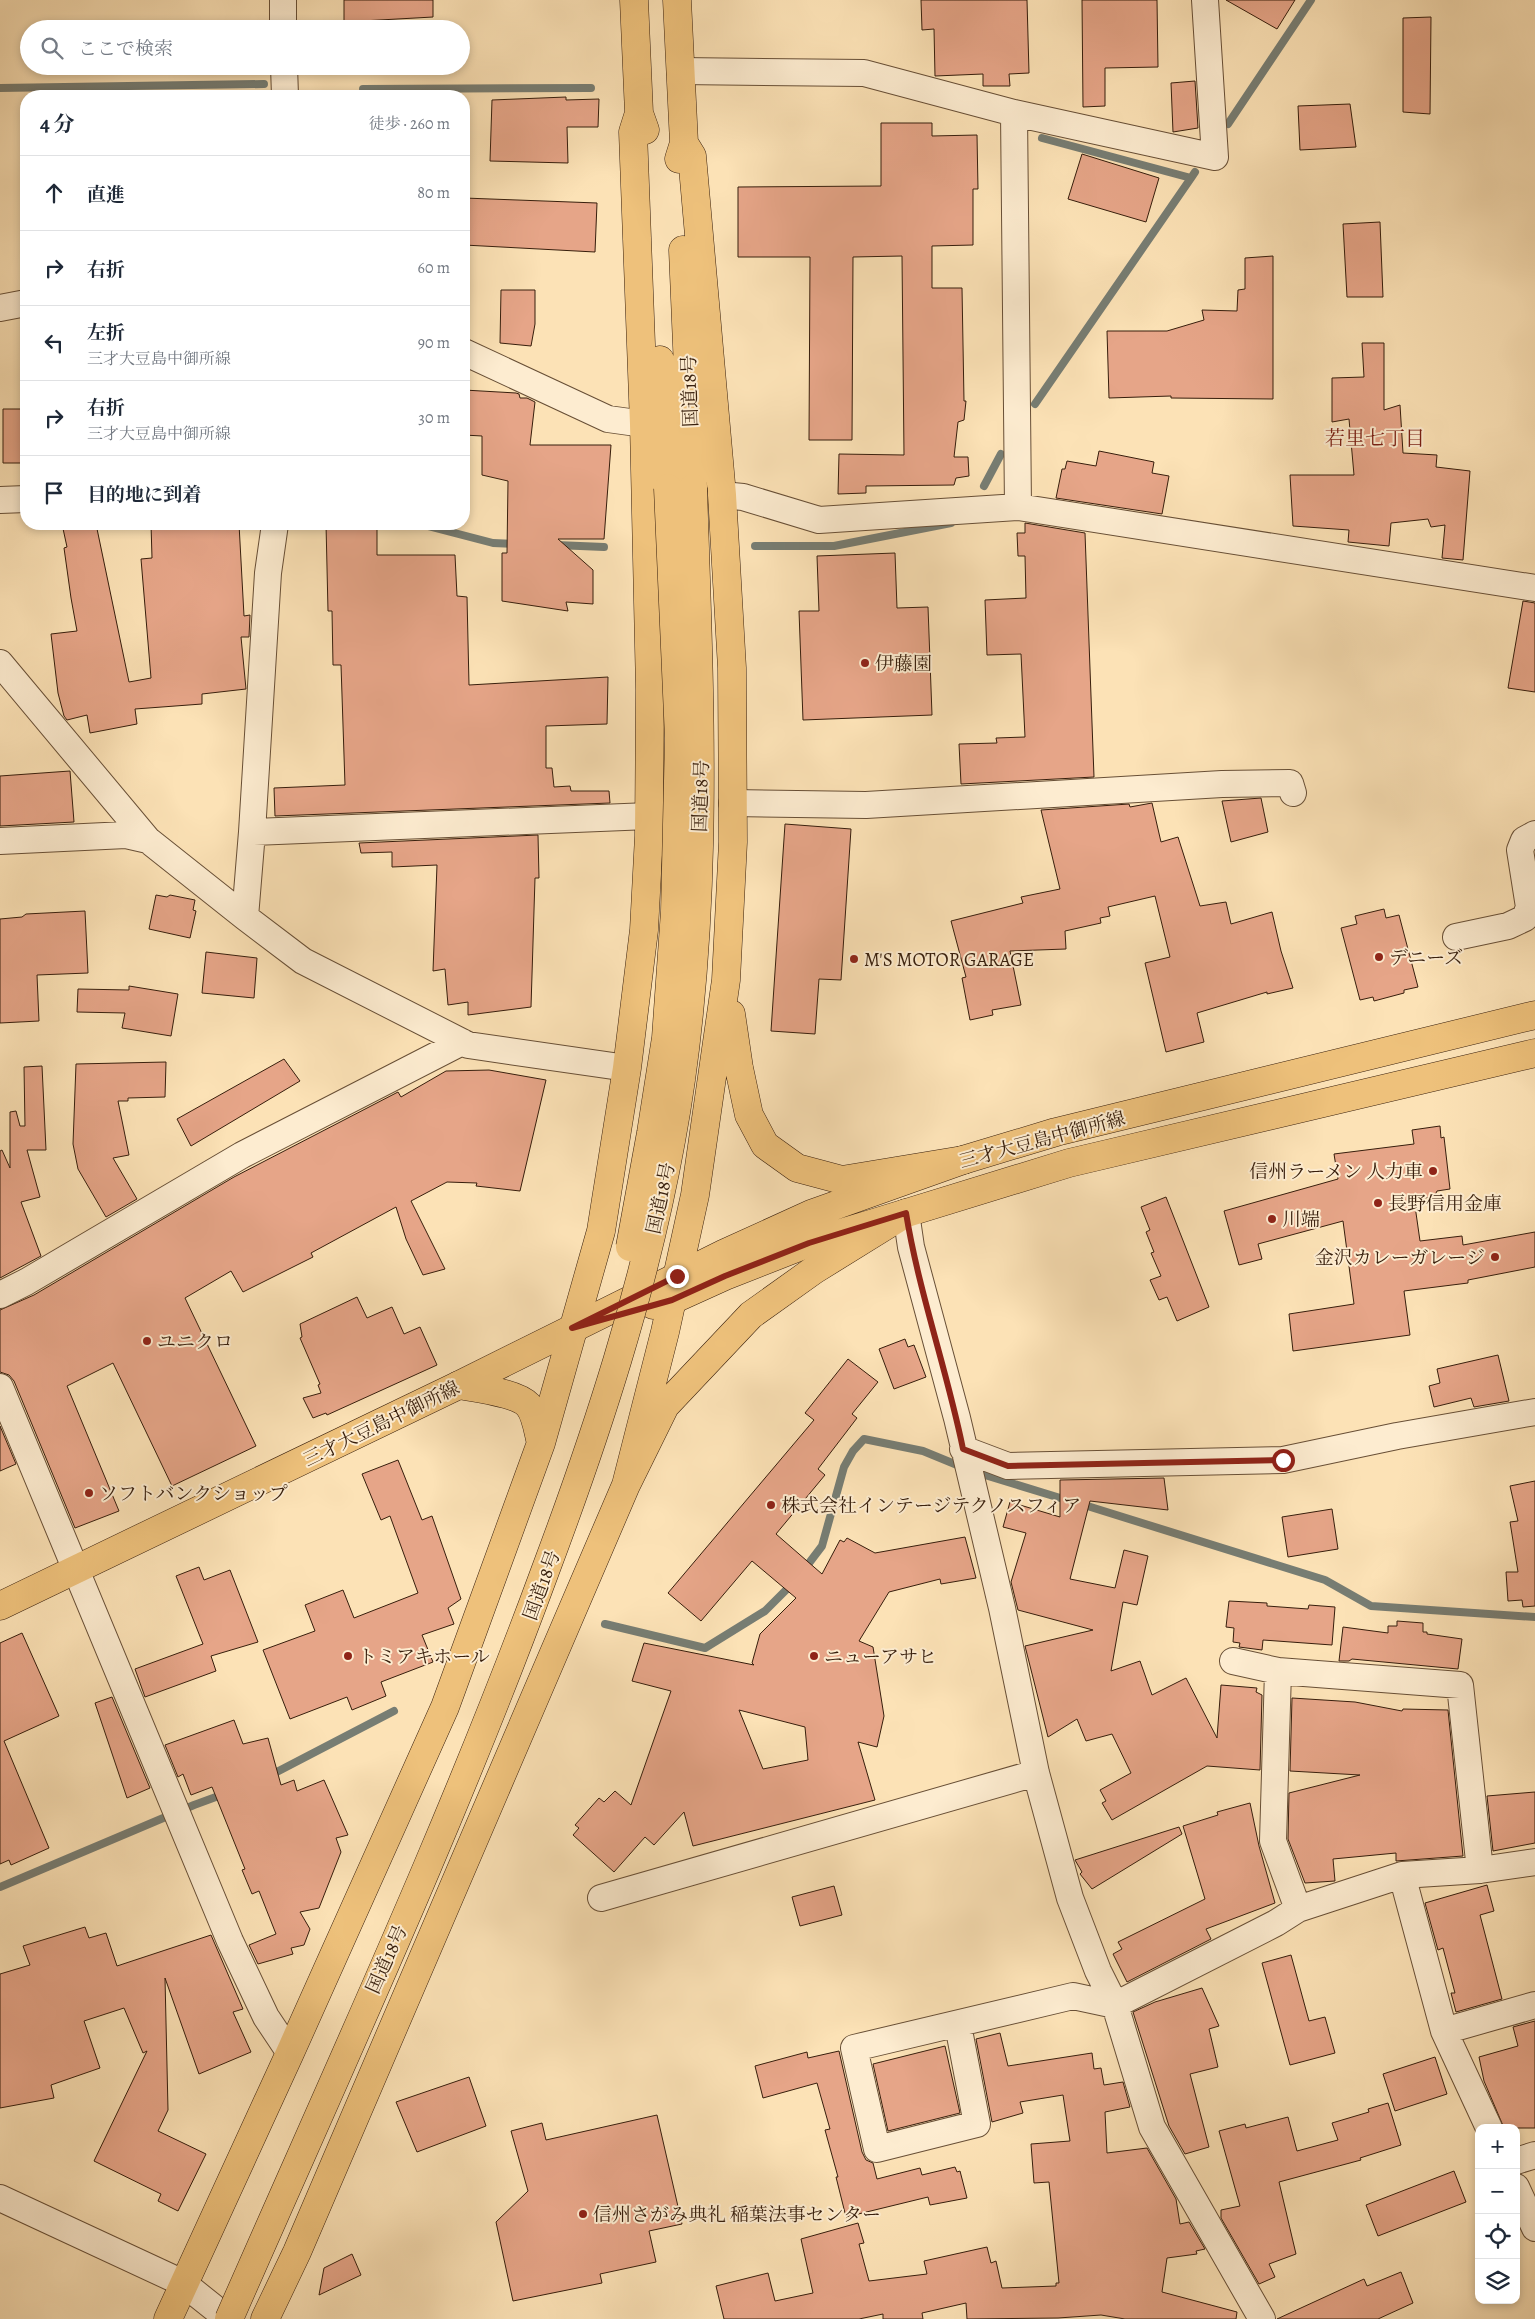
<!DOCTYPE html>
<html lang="ja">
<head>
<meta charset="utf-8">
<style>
	:root { --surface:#fff; --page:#f2f2f3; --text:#1f2937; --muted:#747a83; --line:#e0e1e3 }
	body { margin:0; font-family:Alegreya,"Noto Serif JP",serif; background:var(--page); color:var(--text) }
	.controls { position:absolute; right:15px; bottom:15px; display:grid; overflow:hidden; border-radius:10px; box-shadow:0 2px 8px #0003 }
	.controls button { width:45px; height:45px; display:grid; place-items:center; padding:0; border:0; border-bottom:1px solid var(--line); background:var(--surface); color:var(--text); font:25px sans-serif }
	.stop { position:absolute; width:15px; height:15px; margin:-11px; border:4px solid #8f2418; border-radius:50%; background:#fff }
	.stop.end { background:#8f2418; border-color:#fff; box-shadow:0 1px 5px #0008 }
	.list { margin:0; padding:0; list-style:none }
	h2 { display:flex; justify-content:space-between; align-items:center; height:65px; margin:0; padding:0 20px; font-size:21px }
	h2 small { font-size:16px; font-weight:400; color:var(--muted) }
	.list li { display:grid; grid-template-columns:32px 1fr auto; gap:15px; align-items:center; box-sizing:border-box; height:75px; padding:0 20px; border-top:1px solid var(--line) }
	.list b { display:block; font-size:19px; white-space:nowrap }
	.list p { margin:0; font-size:16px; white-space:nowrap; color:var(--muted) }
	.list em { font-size:16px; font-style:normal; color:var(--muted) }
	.icon { flex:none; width:28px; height:28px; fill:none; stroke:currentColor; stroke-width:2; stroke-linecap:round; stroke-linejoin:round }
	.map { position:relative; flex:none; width:1535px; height:2319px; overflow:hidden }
	.search { position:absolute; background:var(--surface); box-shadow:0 2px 8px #0003; left:20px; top:20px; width:450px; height:55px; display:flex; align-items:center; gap:12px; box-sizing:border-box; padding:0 18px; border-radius:28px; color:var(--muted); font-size:19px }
	.panel { position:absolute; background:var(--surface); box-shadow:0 2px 8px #0003; left:20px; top:90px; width:450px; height:440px; border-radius:20px }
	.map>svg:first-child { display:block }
</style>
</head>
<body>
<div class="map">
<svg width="1535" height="2319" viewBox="0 0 1535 2319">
	<rect width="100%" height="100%" fill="#fce2b6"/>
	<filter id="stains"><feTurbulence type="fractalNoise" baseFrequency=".004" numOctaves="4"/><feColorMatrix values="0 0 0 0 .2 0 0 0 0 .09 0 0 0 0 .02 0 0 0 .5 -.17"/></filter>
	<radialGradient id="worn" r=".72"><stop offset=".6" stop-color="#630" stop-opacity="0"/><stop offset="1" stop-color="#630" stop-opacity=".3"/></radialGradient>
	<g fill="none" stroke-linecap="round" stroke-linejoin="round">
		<!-- stream -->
		<path stroke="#777d73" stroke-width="8" d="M0,88L264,84
			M363,89L591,88
			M1228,124L1311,0
			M1042,138L1191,178L1195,172
			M1035,404L1191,178
			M984,486L1001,454
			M420,524L493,543L517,544
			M556,545L604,547
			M755,546H834L951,523
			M975,1472L1070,1501
			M1081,1504L1325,1580L1371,1606L1535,1617
			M803,1571L822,1546L844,1467L853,1451L864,1439L923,1451L962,1467
			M605,1624L705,1648L765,1611L792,1584
			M269,1776L394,1711
			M0,1887L194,1805L224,1794"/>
	</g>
	<!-- building -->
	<path fill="#e6a588" stroke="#371e0c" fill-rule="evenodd" d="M344,0H433V17L344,22Z
		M921,0H1027L1029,73L1009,74L1010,86H983V74L935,76L934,29L922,30Z
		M1082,0H1157L1158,67L1105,68V106L1083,107Z
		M1226,0H1295L1277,29Z
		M1431,17L1430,114L1403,112V18Z
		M1195,81L1198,128L1173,132L1171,83Z
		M566,97V100L599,99L598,127H567L568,163L490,161L492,100Z
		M1350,104L1356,147L1300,150L1298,106Z
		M881,123H932V136L977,135L978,189H973V245L932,246V288H962L964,401H966L964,420L958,422L954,457H968L969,476L956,478L954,485L866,486V493L838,494L839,454L904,455L902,256L853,257L852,440H809L810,257H738V187L881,186Z
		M1082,154L1159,178L1146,222L1068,199Z
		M464,198L597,203L595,252L464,245Z
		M1380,222L1383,297H1347L1343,224Z
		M1273,256V399L1171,398V396L1109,398L1107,331H1167L1204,320L1202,310L1237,311L1238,290L1245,289V258Z
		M501,290H535V324L531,346L500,343Z
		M1362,343H1384V410L1400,405L1403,453L1437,455L1436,467L1470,471L1463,560L1442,558L1445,525L1431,527L1428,519L1391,523L1389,546L1348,542L1349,530L1293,526L1290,475H1354L1349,419L1332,422V378L1364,377Z
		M464,390L516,393L519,394L520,398H527L535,402L530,445H611L604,539H558L593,570V604L566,602L568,611L502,601V553H507L508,481L482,475V436L464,435Z
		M3,409H26V463H3Z
		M1099,451L1154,462L1152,473L1169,476L1162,514L1056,498L1062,469H1065L1067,461L1096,466Z
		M1025,523L1085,533L1094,777L961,784L959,744L997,743L996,738L1025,737L1021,654L987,655L985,600L1026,598L1025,556H1018L1017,533H1025Z
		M62,524H96L129,682L151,678L141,559L152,558L151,524H239L244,616L250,615L249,637H241L246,689L202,694V704L135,709L137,724L90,733L87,715L67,720L64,716L58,693L51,634L77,631L71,598L64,548L67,547Z
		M326,524H377V555H455L457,596L467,597L469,685L608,677L607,724L546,726V768H552L554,787L570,786L571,791H609L610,803L275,816L274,788L345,785L341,665H333L332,611H328Z
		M895,553L897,608L928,607L932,715L803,720L799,611H819L817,556Z
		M1523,601L1535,603V692L1508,688Z
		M70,771L74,822L0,826V776Z
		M1261,798L1268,832L1231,842L1222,801Z
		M1152,803L1161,842L1178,837L1200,906L1226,902L1231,924L1272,912L1281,951L1293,988L1267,994V992L1197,1013L1204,1042L1166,1052L1145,963L1170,957L1155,896L1108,907L1110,916L1100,918L1101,923L1065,931L1066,949L1010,951L1021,1005L992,1010L993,1015L970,1020L962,978L966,977L951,921L1023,903L1021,897L1060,889L1041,810L1129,804L1130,807Z
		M785,824L851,829L841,980L819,979L815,1034L771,1031Z
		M538,835L539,878H535L531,1007L468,1015V1002L448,1005L445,969L433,971L437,865L392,867V852L361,853L359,843Z
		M156,895L167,897L170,895L195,900L193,910L196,911L190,938L149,929Z
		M1384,909L1386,918L1399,915L1418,987L1404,990V993L1374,1001L1373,997L1360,1000L1341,928L1357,924L1355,916Z
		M85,911L88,973L37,975L39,1021L0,1023V919L22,917L26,914Z
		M206,952L257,958L254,998L202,993Z
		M129,986L178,994L171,1036L122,1028L125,1013L77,1012L78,989L129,990Z
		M284,1059L300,1081L191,1146L177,1119Z
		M166,1062L165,1097L128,1098V1101H118L129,1155L113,1158L137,1199L106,1217L78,1169L73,1144L76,1064Z
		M42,1066L46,1150H27L40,1197L21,1202L41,1256L0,1278V1151L2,1150L10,1168V1112L16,1111L20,1126H25L24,1067Z
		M489,1070L546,1080L520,1191L476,1186L477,1183L447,1182L411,1201L445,1269L423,1275L406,1239L396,1207L311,1253L313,1257L243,1292L231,1271L185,1298L256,1446L172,1486L113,1363L67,1386L119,1511L75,1528L14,1381L9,1375L0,1372V1310L34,1295L234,1177L398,1092L401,1097L446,1071Z
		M1440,1126L1441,1138L1444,1137L1450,1189L1437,1191L1434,1197L1414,1199L1420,1241L1462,1236L1463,1245L1535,1232V1267L1468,1280V1283L1404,1291L1410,1335L1293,1351L1289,1314L1354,1304L1343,1221L1258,1244L1262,1259L1239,1265L1224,1211L1338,1179L1334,1154L1414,1144L1412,1130Z
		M1166,1197L1209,1307L1177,1321L1167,1297L1159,1300L1150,1280L1161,1276L1151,1253L1154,1252L1146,1232L1150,1230L1141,1207Z
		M357,1297L367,1318L392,1307L404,1334L420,1327L437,1365L327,1415L326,1413L313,1418L303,1398L321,1393L318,1385L320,1384L300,1338L302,1337L300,1324Z
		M905,1339L908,1347L914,1345L926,1377L894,1389L879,1349Z
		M1498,1355L1509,1401L1474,1407L1471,1398L1434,1407L1429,1386L1440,1383L1437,1369Z
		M848,1359L878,1382L852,1414L857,1418L818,1469L825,1475L776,1534L822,1574L840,1540L844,1542L847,1538L875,1553L965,1537L976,1578L941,1584L940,1579L889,1592L859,1641L873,1647L884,1716L877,1747L858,1742L875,1800L693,1846L684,1812L654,1845L645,1837L614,1872L573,1835L579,1828L575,1825L599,1798L604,1802L615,1791L631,1805L671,1691L632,1681L644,1643L754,1665L752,1663L760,1634L796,1598L752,1561L701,1621L668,1593L814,1420L805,1413ZM739,1710L805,1727L808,1760L763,1769Z
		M0,1426L16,1464L0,1471Z
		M398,1460L422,1520L432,1516L461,1599L448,1608L454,1624L422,1635L433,1662L381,1682L386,1696L352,1710L347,1697L290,1719L263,1650L315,1631L305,1605L343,1590L354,1618L418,1593L390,1516L381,1520L362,1474Z
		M1164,1478L1168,1510L1090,1501L1070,1579L1115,1588L1124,1550L1148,1556L1137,1605L1123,1602L1111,1671L1140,1661L1152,1695L1186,1678L1217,1738L1221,1685L1257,1688L1256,1692L1262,1695L1260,1770L1207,1766L1112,1820L1102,1803L1106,1801L1100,1790L1131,1773L1112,1734L1086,1741L1077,1719L1048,1737L1025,1646L1093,1630L1018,1610L1011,1582L1026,1533L1003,1527L1010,1502L1060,1517V1480Z
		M1535,1481V1606L1523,1607L1522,1600L1508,1601L1506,1572H1518L1510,1522L1518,1521L1510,1486Z
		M1332,1509L1338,1549L1288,1557L1282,1517Z
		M199,1567L204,1580L230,1570L258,1642L211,1656L216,1671L145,1697L135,1669L203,1644L176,1576Z
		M1229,1601L1267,1603V1606L1308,1609L1309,1605L1335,1607L1332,1645L1263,1640L1262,1650L1239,1647L1240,1643L1233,1642L1234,1628L1226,1627Z
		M1397,1621L1423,1623V1632H1427V1634L1462,1639L1458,1669L1352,1659L1349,1661H1339L1343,1627L1388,1633V1626H1397Z
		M22,1633L59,1716L4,1741L49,1848L11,1865L9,1860L0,1864V1643Z
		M112,1697L150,1788L127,1798L95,1703Z
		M1292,1698L1355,1702L1402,1711L1403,1709L1448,1710L1463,1856L1396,1861V1853L1333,1859L1335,1881L1305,1883L1288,1839L1289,1793L1360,1775L1290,1771Z
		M234,1720L243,1744L268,1738L281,1785L294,1780L297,1791L324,1780L348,1835L336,1838L341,1852L319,1908L300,1912L310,1929L304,1945L291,1948L293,1954L258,1964L249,1945L276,1934L259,1891L252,1894L242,1870L245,1869L212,1787L191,1795L183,1774L178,1777L165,1745Z
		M1535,1792V1843L1493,1851L1487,1796Z
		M1250,1803L1259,1846L1275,1903L1206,1929L1211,1939L1127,1982L1113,1954L1122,1949L1118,1942L1205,1899L1183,1826L1218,1815L1217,1812Z
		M1179,1827L1182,1834L1092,1889L1080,1874L1082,1872L1075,1860Z
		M1487,1885L1494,1911L1480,1915L1502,1999L1456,2012L1451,1993H1455L1443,1948L1438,1950L1425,1903Z
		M834,1886L842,1915L800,1926L792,1897Z
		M85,1927L89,1938L106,1933L117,1966L211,1935L243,2009L233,2012L251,2052L199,2074L165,1978L168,2110L158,2131L206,2154L178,2211L158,2201L161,2194L94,2161L147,2051L143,2053L124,2008L84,2021L100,2068L51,2085L54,2098L0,2108V1974L30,1965L23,1946Z
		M1291,1955L1309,2021L1325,2017L1335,2053L1290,2065L1262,1963Z
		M1202,1988L1219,2026L1209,2029L1218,2067L1190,2074L1209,2147L1185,2154L1169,2126L1133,2012L1155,2002Z
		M1535,2021V2128H1504L1484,2081L1479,2057L1518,2046L1513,2027Z
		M1000,2033L1008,2066L1092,2053L1094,2069L1101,2068L1104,2085L1123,2082L1130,2107L1105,2112L1107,2153L1147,2148L1176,2199L1180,2224L1189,2222L1205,2249L1196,2251L1197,2254L1167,2258L1162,2292L1237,2312L1236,2319H1125L1101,2315L1058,2318L967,2319L966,2303L922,2313L923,2319H883V2314L859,2319H724L716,2286L768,2273L775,2301L813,2293L801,2239L858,2223L864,2243L859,2244L869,2281L927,2274L924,2261L987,2247L991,2263L996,2261L1002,2288L1056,2286V2283H1059L1049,2182L1034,2183L1031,2144L1070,2141L1063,2095L1020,2102L1023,2113L992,2122L976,2039Z
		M945,2046L960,2113L888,2131L873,2064Z
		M839,2051L862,2152L866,2160L873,2163L877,2179L920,2168L922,2175L955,2167L957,2172L960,2171L967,2198L930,2205L928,2197L846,2217L836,2177H838L825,2130L830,2129L817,2083L763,2098L755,2066L807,2052L808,2058Z
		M1435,2057L1447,2094L1395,2111L1383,2074Z
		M469,2077L486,2126L417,2152L396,2102Z
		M1388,2103L1401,2145L1360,2158L1361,2160L1279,2182L1296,2254L1269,2264L1275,2277L1259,2284L1221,2218V2210L1240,2206L1219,2131L1245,2124L1246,2128L1288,2117L1297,2151L1338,2140L1332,2123L1369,2112L1368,2109Z
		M657,2115L682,2224L649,2231L656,2262L600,2274L602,2283L513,2301L496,2222L528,2191L511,2131L542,2123L546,2140Z
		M1454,2171L1466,2202L1378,2236L1366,2205Z
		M352,2254L361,2275L319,2295L324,2268Z
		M1401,2272L1413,2303L1378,2319H1277L1364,2279L1367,2286Z"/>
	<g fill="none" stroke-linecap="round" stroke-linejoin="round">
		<defs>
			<path id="minor" d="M283,0V29
				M284,66L285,96
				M680,71L864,73L1014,113L1215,157L1205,0
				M0,308L26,303
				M464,352L608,419L644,424
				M722,495L743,497L819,520L1018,507L1014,113
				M0,500L26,499
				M1018,507L1535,588
				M0,663L148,840L245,917L303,961L468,1045L627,1068
				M732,803L866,805L1222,784L1290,783L1293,793
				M252,832L649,816
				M0,841L126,835L148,840
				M245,917L252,832L268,573L275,524
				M1456,937L1508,926L1525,918L1529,907L1520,850L1524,840L1535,834
				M906,1213L911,1247L957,1418L1002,1608L1036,1773L1070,1898L1098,1971L1115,2005L1152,2127L1262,2319
				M0,1295L26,1282L242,1155L462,1042
				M0,1387L230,1941L266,2017L290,2053
				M963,1449L1008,1466L1283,1460L1397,1436L1535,1412
				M1233,1661L1278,1671L1460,1685L1480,1870
				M1278,1671L1273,1841L1298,1909
				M1402,1875L1480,1870L1535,1862
				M601,1898L1036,1773
				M958,2025L977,2124L877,2149L854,2048L1073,1996L1115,2005L1276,1923L1298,1909L1402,1875L1444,2031L1489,2128
				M1444,2031L1535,2005
				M1516,2161L1535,2155
				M1516,2187L1535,2228
				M0,2198L183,2283L228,2319"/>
			<path id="major" d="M653,1305L672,1300L725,1276L809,1243L1069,1163L1535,1053
				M0,1606L459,1385L723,1254L811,1214L963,1160L1056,1132L1535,1015"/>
			<path id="highway" d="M634,0L639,113L645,130
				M677,0L684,143L679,159
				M683,250L693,488
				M660,360L668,488
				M731,1014L739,1068L749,1115L765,1145L797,1168L842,1180L963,1160
				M459,1385C476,1388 517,1393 528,1405C536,1414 538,1432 541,1443
				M626,1485L665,1332L695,1195L726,980L733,842L732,668L722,495L692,156L684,143
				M168,2319L290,2053L445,1707L541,1443L601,1231L627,1068L644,930L649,836L650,690L644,424L633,132L639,113
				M265,2319L297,2252L626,1485L665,1406L751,1315L814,1270L906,1213"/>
		</defs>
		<!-- minor casing -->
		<use href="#minor" stroke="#684f36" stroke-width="28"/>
		<!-- major casing -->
		<use href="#major" stroke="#371e0c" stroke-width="29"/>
		<!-- highway casing -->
		<use href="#highway" stroke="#371e0c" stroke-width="29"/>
		<!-- minor -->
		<use href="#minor" stroke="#fdecd0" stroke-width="26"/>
		<!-- major -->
		<use href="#major" stroke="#eec17b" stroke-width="28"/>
		<!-- highway -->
		<use href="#highway" stroke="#eec17b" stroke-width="28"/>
		<defs>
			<path id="highway-bridge" d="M630,1247L651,1133L666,1038L675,911L679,738L668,488
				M229,2319C337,2072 451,1827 544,1574C597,1433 644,1290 671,1141C711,926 700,705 693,488"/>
		</defs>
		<!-- highway-bridge casing -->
		<use href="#highway-bridge" stroke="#371e0c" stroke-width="29" stroke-linecap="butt"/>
		<!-- highway-bridge -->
		<use href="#highway-bridge" stroke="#eec17b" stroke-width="28"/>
	</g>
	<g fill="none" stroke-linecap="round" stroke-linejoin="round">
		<!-- route -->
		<path stroke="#8f2418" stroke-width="6" d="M677,1276L572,1328L672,1300L725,1276L809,1243L906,1213C919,1293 947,1370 963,1449L1008,1466L1283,1460"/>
	</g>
	<!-- markers -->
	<g fill="#8f2418" stroke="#fdecd0" stroke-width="2">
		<circle cx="865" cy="663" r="5"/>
		<circle cx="1379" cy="957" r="5"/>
		<circle cx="854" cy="959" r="5"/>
		<circle cx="1433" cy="1171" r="5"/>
		<circle cx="1378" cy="1203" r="5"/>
		<circle cx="1272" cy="1219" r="5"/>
		<circle cx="1495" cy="1257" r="5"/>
		<circle cx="147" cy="1341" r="5"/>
		<circle cx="89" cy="1493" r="5"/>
		<circle cx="771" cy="1505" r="5"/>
		<circle cx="348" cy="1656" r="5"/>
		<circle cx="814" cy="1656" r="5"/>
		<circle cx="583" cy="2214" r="5"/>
	</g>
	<g text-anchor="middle" stroke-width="4" stroke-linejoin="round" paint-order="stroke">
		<!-- street labels -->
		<g font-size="19" fill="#371e0c" stroke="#fdecd0">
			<text transform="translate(689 391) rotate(-92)" y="7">国道18号</text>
			<text transform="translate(700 796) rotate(-88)" y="7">国道18号</text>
			<text transform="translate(1042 1139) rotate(-15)" y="7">三才大豆島中御所線</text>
			<text transform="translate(660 1198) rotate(-78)" y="7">国道18号</text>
			<text transform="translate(381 1423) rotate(-26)" y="7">三才大豆島中御所線</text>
			<text transform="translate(541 1585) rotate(-70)" y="7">国道18号</text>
			<text transform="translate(386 1959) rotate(-66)" y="7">国道18号</text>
		</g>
		<!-- poi labels -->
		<g font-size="19" fill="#371e0c" stroke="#fdecd0" text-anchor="start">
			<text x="875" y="670">伊藤園</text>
			<text x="1389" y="964">デニーズ</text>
			<text x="864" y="966">M'S MOTOR GARAGE</text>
			<text x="1423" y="1178" text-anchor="end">信州ラーメン 人力車</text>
			<text x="1388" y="1210">長野信用金庫</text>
			<text x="1282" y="1226">川端</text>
			<text x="1485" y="1264" text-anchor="end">金沢カレーガレージ</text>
			<text x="157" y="1348">ユニクロ</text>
			<text x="99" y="1500">ソフトバンクショップ</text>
			<text x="781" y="1512">株式会社インテージテクノスフィア</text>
			<text x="358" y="1663">トミアキホール</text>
			<text x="824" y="1663">ニューアサヒ</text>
			<text x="593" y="2221">信州さがみ典礼 稲葉法事センター</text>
		</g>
		<!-- neighbourhood labels -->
		<g font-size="20" fill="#7a1f14" stroke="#fdecd0">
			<text x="1375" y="445">若里七丁目</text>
		</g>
	</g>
	<rect width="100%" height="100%" filter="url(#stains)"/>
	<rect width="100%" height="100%" fill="url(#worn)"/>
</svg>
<div class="controls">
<button>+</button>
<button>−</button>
<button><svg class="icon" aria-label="locate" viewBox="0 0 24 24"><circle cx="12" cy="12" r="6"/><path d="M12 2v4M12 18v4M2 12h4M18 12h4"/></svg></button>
<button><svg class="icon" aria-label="layers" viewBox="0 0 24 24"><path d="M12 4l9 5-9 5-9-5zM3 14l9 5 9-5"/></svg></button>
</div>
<div class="stop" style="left:1283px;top:1460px"></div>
<div class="stop end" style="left:677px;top:1276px"></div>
<div class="search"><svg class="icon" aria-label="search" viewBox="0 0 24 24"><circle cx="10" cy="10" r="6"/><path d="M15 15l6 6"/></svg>ここで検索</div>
<section class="panel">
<h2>4 分<small>徒歩 · 260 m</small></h2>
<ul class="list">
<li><svg class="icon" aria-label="ahead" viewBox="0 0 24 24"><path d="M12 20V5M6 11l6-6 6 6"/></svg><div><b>直進</b></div><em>80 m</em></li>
<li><svg class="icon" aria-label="right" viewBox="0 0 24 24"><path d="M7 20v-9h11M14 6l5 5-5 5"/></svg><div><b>右折</b></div><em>60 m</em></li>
<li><svg class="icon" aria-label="left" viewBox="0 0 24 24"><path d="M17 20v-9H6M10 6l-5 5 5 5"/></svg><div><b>左折</b><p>三才大豆島中御所線</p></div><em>90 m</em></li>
<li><svg class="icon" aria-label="right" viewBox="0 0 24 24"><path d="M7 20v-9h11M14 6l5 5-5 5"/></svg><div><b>右折</b><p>三才大豆島中御所線</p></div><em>30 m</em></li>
<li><svg class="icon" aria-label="arrive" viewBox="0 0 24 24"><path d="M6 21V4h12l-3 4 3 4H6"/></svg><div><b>目的地に到着</b></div></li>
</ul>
</section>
</div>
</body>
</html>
